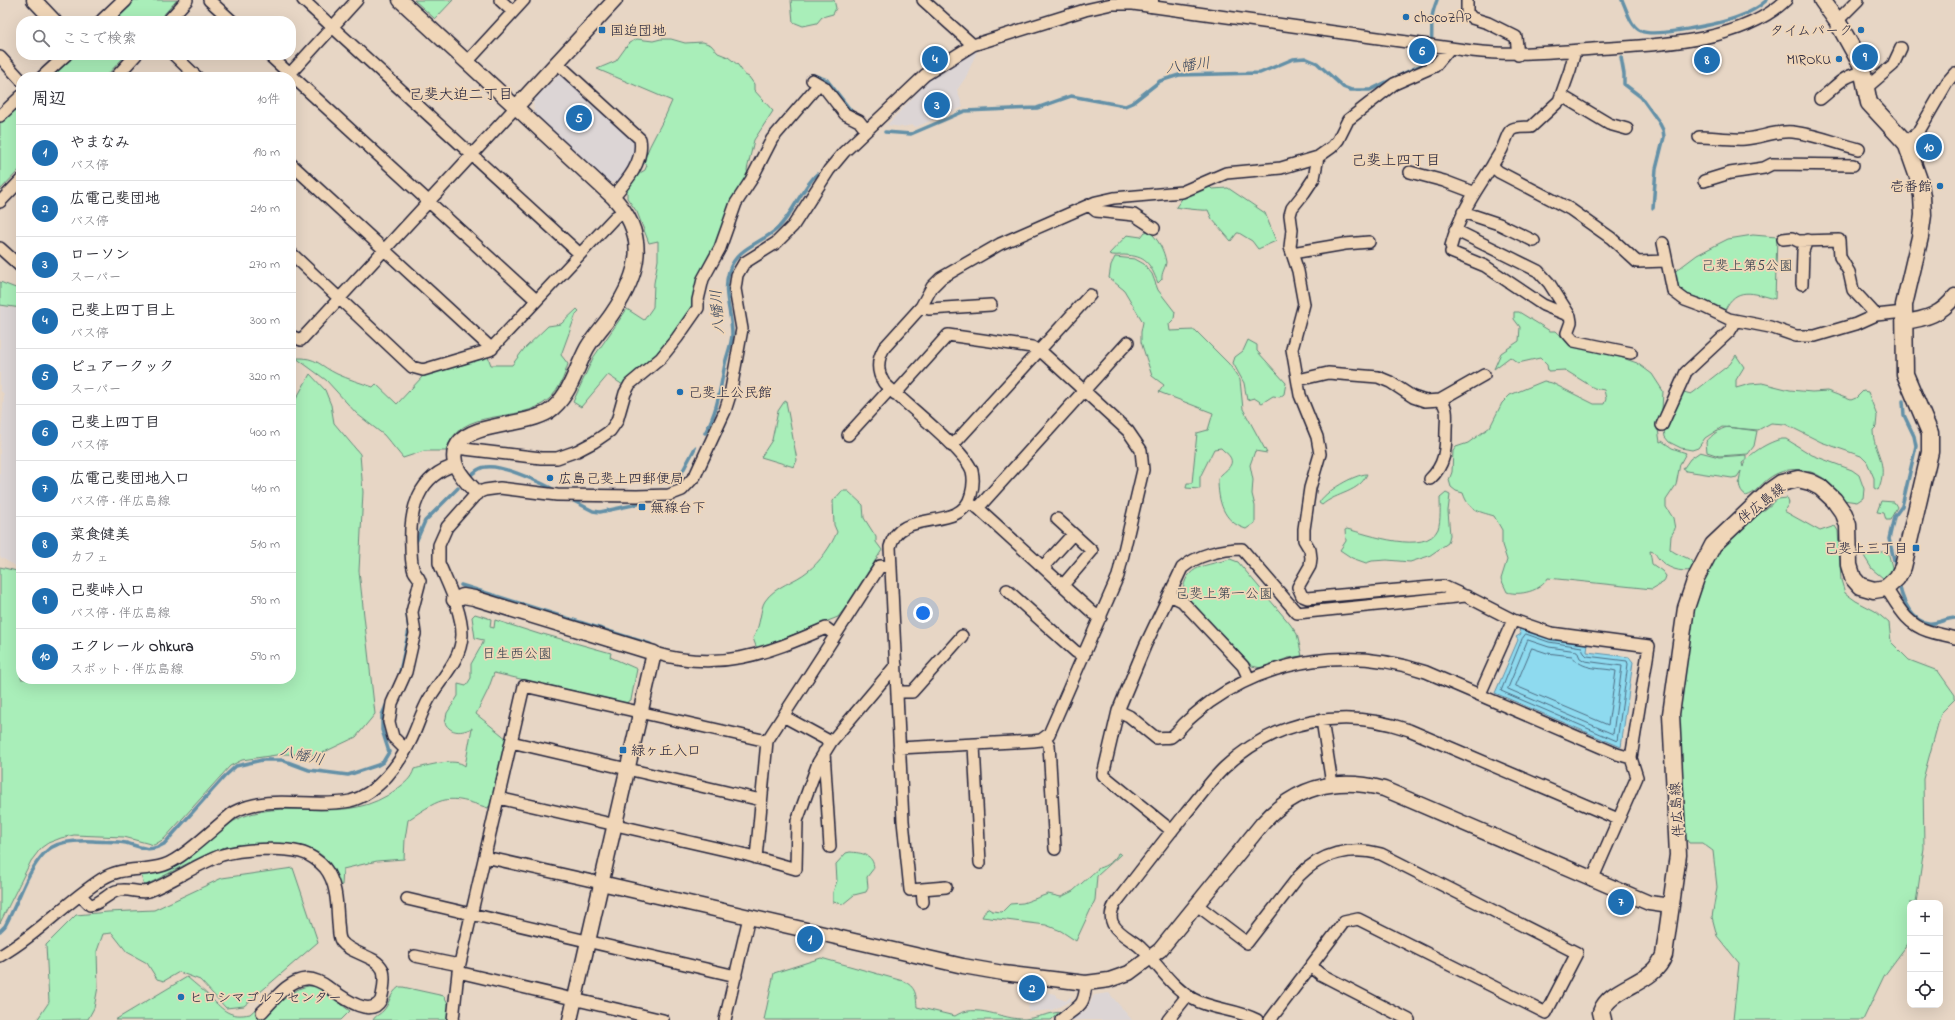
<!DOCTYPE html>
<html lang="ja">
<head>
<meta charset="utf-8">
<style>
	:root { --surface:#fff; --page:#f7f7f7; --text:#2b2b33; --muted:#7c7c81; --line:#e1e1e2; --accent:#1f6fb2 }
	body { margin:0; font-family:"Indie Flower","Klee One",sans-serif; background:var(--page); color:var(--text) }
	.controls { position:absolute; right:12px; bottom:12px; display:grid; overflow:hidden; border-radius:8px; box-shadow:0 4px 16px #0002 }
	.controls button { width:36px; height:36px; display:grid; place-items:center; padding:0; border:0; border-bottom:1px solid var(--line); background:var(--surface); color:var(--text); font:20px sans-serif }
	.you { position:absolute; left:923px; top:613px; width:14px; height:14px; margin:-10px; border:3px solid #fff; border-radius:50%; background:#1a73e8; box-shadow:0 0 0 6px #1a73e833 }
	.badge { display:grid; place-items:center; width:26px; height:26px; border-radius:50%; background:var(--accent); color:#fff; font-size:13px; font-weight:700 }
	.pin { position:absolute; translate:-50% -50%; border:2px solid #fff; box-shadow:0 1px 4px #0006 }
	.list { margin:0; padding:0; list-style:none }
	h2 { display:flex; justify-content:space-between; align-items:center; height:52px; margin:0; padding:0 16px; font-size:17px }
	h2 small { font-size:13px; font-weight:400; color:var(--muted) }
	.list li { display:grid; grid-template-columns:26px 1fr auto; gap:12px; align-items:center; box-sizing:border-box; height:56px; padding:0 16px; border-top:1px solid var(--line) }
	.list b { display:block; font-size:15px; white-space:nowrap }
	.list p { margin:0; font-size:13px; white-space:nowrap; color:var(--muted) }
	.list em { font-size:13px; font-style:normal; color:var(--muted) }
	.icon { flex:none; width:22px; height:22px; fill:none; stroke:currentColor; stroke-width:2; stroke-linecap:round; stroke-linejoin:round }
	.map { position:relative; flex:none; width:1955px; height:1020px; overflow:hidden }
	.search { position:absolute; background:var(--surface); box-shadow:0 4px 16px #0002; left:16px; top:16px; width:280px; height:44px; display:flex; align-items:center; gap:10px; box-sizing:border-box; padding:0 14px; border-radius:16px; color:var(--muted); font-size:15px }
	.panel { position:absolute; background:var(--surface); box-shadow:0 4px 16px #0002; left:16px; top:72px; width:280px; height:612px; border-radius:16px }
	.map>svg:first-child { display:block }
</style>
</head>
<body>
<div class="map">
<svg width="1955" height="1020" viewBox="0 0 1955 1020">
	<rect width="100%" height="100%" fill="#e7d6c5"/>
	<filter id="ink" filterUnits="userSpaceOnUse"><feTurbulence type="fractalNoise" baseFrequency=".025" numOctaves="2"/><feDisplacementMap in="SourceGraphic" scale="8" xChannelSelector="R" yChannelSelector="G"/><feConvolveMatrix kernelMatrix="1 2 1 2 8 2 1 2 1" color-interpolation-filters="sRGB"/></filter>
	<g filter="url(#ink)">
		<!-- built -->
		<path fill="#dcd5d5" d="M976,49L977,51L966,77L957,90L963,107L916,127L913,125L902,127L887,125L928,81Z
			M558,75H567L634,138L636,147L626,174L618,182L610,183L534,113L533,101Z
			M0,306L21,309V569L0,557V448L4,394L0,390Z
			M1030,990L1056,994V997L1066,1001L1071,996V1001L1052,1010L1028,1012Z
			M1109,993L1132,1020H1071L1087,1009L1094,995Z"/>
		<!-- green -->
		<path fill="#a9eeb9" stroke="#66887a" d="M134,0H177L158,21H111Z
			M414,0H453L435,19Z
			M791,0H834L836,8L833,14L822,17L817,23L803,26L793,22Z
			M637,39L653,41L661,39H671L685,43L703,42L711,45L718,53L728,57L738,65L745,75L749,77L754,84V90L773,111L754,140L747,170L748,175L732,202L715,248L702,272L690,312L653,358L623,385L608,375L581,407L573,402L593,358L627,309L644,320L653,307L654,283L658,260V241L649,243L637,212L627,198V189L640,173L645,170L647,165L643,162C651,140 664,122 672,101L597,69L616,61L629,43Z
			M73,55H126L105,77H49Z
			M21,103V168L0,190V122Z
			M1209,186L1212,189L1228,188L1265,213L1276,241L1258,249L1252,241L1239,233H1237L1231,241L1212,219L1208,210C1204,211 1180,208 1176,207L1184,196Z
			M1149,231C1158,239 1164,250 1166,262C1166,267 1161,273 1162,279L1158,283C1150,264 1147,256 1124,255C1119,255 1113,256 1109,254L1127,235L1141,237L1145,232Z
			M1753,235L1777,237L1775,299C1753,293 1736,286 1725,310C1717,306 1709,302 1701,299C1684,293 1678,293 1673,273L1697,255L1718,244L1728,239Z
			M1115,257L1135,259L1144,264L1152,274L1158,290L1175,312L1174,319L1169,324L1170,331L1195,330L1229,364L1240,380L1243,409L1267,453L1255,451L1250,465L1253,480L1252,494L1255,506V523L1246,529C1223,522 1218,501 1218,479C1221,472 1236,467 1230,457C1228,453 1223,451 1221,448L1214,449L1200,477V489L1186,488L1187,483H1192L1197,433L1208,430L1213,413L1159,392L1164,385L1152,376L1141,342V332L1143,322L1124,290L1109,278L1111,265Z
			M0,282L21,290V308L0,305Z
			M577,309L579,311L576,314L561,355L568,364C564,377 559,390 549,399C519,426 460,404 446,451H424L403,458L384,435L357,414L326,380L296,358C317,357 320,366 337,374C348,379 361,383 373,387L376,384L397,404L423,376L488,357L491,365H512L524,349L548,326L561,324Z
			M1514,312H1519L1550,331H1556L1572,346L1620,357L1637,363L1652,374L1663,391L1662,410L1657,423L1660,442L1662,441L1672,448L1686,453L1680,464L1676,485L1666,500V507L1673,518L1675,529L1671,536L1670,549C1677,556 1689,556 1694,564L1692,570C1681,573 1666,568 1659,559C1656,556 1656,552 1650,551L1652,564L1662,571L1666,576L1664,582L1652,589L1548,578C1541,591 1520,596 1507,592L1501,579L1507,560L1502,545V530L1494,516C1478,511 1469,511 1463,493L1456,491L1451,487L1449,480L1452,472L1453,451L1456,447L1468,443L1490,427L1502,403L1510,395L1544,381L1552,383L1594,404H1604L1606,399L1604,390L1594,388L1565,370L1548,371L1547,365L1540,358L1518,363L1510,357L1494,369L1501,353L1519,341L1520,327L1514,319Z
			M1248,340L1257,345V351L1286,383L1284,394L1280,397L1273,396L1262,403L1254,398L1247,400L1244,383L1233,363L1235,357L1243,351Z
			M1736,355L1744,367L1736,380V388L1750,384L1762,383L1790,390L1812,392L1827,391L1851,400L1856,398L1863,391L1868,392L1877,416L1876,427L1873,430C1873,452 1890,463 1878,490L1874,488V478L1867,462L1861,456L1821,442L1785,424L1771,423L1758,430L1722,427L1705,438L1698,448L1692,450L1681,448L1669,442L1665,437L1664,430L1680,391L1691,394L1694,392L1730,364Z
			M310,374L325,390L331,405L334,423L360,454L363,492L359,571L375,714L356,737L318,755L283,754L242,760L230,766L164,839L154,845L124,837L74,835L61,838L48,843L41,848L31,861L0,923V567L21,572V679H291V408Z
			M786,401L797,460L794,467L761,457L772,440L778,411L784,402Z
			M1728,427L1757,431L1754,446L1748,454L1719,456L1707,452L1706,442C1712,435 1719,429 1728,427Z
			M1782,439H1786L1812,455L1852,470L1859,475L1864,489L1863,498L1857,502L1843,500C1837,494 1834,486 1827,481C1810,467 1786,465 1768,479C1761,484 1755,494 1746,496C1737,491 1739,480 1741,471L1737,477L1732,478L1686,471L1683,469L1690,459L1700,452L1719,457L1746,455V460L1742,463L1743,467C1745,455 1770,441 1782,439Z
			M1367,474C1359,493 1337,492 1322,505L1319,503C1324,492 1355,474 1367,474Z
			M842,491H848L863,505L864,518L876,537V542L882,550L845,608L838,617L757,649L753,638C761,626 760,608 765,601C775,586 795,582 808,571C820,562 831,546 837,532L834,525L833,501Z
			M1446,493L1450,495L1448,511L1450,535L1448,543L1429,556L1410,562L1387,560L1372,561L1366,563L1352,558L1340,550L1346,541L1345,530L1347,529C1367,534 1426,556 1438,529C1441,520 1440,507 1440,498Z
			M1787,498L1789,503L1784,511L1820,531L1835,526L1838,531L1841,580L1845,593L1856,601L1875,611L1889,623L1891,642L1909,660L1938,671L1955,695V699L1941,713L1923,779L1924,848L1916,903H1910V941L1884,976L1863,1020H1733L1739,963L1717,936L1712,917L1717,887L1713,851L1702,843H1689L1684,836L1678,716L1692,604L1720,548L1732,536L1778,499Z
			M1881,501L1894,502L1897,507L1890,520H1886L1884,513L1877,512Z
			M1879,552H1888L1893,571L1883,578L1872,569L1864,556Z
			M1230,559L1238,562L1290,624L1297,634L1302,656L1288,658L1261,668L1252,666L1183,593C1184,564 1208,566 1230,559Z
			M475,614L491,619L490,627L494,628L495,620L542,635L543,634L611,653L610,657L637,669L631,700L626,703L494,673L488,690L476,714L507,739L492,807L489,806L488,808C447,794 444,796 408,820L405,839L404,859L377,861L343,869L342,885L339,886C332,843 291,842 257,844C245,845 232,845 221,849C194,858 169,874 144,886L141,875C155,873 169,871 181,863C203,849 218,827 242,817C295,796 345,828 397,789C405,783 411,779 414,769C426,766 456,757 465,766L472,728C462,733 451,734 445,723L447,713L458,696V684L466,686L471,678V664L483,643V640L475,638L472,617Z
			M850,852C862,853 873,854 874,868L867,877L868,888L866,892L854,895L843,904L833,902V892L837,881L836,864L846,853Z
			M1118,853L1121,854L1097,876L1095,900L1076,941L1061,931L1046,925L982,917L987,908L992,911L1002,912L1010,904L1023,903L1048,894L1061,897L1073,891L1099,868C1106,866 1116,860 1118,853Z
			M293,868L318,942L244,1006L226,1008L200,980L179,972L164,981L157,979L147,963L127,952L112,933L103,934L97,951L98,987L94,1008L88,1019L37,1020L49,1002L46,945L76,915L108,912L154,910L222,878Z
			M821,958L903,981C916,987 916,994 917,1007L955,1016C976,1002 1002,1020 1025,1019C1037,1018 1048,1013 1060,1012L1051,1020H764L774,973Z
			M187,977C195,984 204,991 211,998C224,1011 230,1018 250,1014L260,1005L264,1018C280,1004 302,974 326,991C334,997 341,1005 350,1011L341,1020H115Z
			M399,987H403L444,996L449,1005L447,1020H373C376,1015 379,1015 383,1011C390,1004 389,994 399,987Z"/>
		<!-- water -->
		<path fill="#8edaef" stroke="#6390a7" d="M1523,628L1550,638L1588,643L1587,652L1629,657L1633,662L1621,747L1495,693L1518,640L1516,637L1521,634L1519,630Z"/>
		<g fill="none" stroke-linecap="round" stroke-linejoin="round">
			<!-- shore -->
			<path stroke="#4d6c83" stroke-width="1" d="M1526,634L1549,642L1582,647L1584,653L1587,656L1627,661L1628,664L1617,741L1501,691L1522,639Z
				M1528,640L1549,647L1577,651L1580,658L1585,661L1622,666L1613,734L1508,689Z
				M1532,648L1547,653L1572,656C1583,671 1600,667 1616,671L1608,725L1516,686Z"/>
			<!-- stream -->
			<path stroke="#6390a7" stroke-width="3.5" d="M1622,0C1627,10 1630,26 1641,31C1655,38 1722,23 1738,17C1749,13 1758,8 1767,0
				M1621,57L1624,74V84L1641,97L1659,122L1663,130L1664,137L1656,169L1653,208
				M813,75L827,80L852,112
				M885,132L911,134L965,111L1037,108L1071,96L1125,106L1132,103L1160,81L1179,75L1260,73L1293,59L1305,58L1317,63L1343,87L1351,90H1370L1425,63C1434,51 1431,33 1432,19C1432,12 1435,6 1437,0
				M705,433C718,410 720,389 725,364C727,354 732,344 732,334C732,312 722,293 729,271C737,247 761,244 778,228C794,212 801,189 817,174
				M472,474C476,471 480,467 486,467C500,464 543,483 556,491
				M680,476L695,448
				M570,499L593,511L600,512L638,504
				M416,542L425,521L458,488
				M1896,568L1889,539L1894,517L1902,506L1916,446L1914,436L1904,415L1903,401
				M461,585L650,644
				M1900,588C1903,601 1912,621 1928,623C1936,625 1946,618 1955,618
				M0,931L5,926C13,911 19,896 26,881C43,847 54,839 93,841C104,842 116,841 126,843C142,847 148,853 164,844L224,777L236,766L262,760H282L309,770L348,775L378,765L383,762L389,752L382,730V715L399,676L409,630L407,614"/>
			<defs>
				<path id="minor" d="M209,0L232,21
					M303,0L580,254
					M500,0L513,12
					M923,0L973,45
					M1467,0V12L1472,18L1488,23L1516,37L1518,55
					M168,21L187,0
					M1837,21L1858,0
					M1575,51L1570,70L1559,101L1531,127C1506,127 1511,129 1502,149C1499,155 1495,160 1492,166L1499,172L1570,209L1611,238L1637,262L1666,261
					M174,55L197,77
					M269,55L536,300
					M0,57L21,80
					M467,62L524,0
					M557,63L640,139C644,162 627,181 613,197
					M42,77L66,55
					M116,77L136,55
					M287,77L357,0
					M812,80L824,87L845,114L859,121L866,130
					M1865,89L1893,65L1901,48
					M1562,96L1609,124L1627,129
					M1820,99C1835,88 1843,74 1863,73
					M0,116L21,96
					M1699,137C1714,137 1729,140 1745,139C1761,138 1776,130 1793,132C1818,135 1835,143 1859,149
					M1906,143L1919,131L1948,81L1955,73
					M1318,157L1314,178L1304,193L1292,208L1290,215L1292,230L1290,247L1298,271L1304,304L1292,349L1300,395L1317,437L1320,454L1310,488L1304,529V540L1310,550L1311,558L1310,566L1298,587L1302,596L1307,598L1443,586L1465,596
					M291,164L492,349
					M1410,172L1444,181L1473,192
					M1704,181L1730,173L1764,168L1772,164L1853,165
					M0,202L21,180
					M1089,205L1096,211L1134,215L1154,228
					M1463,212L1499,224L1534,241
					M1455,230L1538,271L1549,283L1570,316L1571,322L1567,333L1574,341L1631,353
					M1783,239L1792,238L1798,241L1839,240L1840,257L1849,272L1853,290L1876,315
					M1663,243L1673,291L1685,300L1704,307L1729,319L1770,327L1796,336H1815L1856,324L1876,315L1904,312
					M1451,246C1459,215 1475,192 1492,166
					M0,248L21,267
					M1451,252L1485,266L1543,305L1570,316
					M291,253L412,367L423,370L490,350L615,217L625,212
					M1292,253L1345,244L1369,242
					M1802,284L1803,251L1807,240
					M921,307L929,309L991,305
					M291,336L301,340L516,107
					M1298,380L1328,373L1378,377L1390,382L1413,397L1425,401L1440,400L1484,375
					M895,394L948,335L1032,347L1044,354L1128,431L1141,450L1143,470L1118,576L1049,734L1041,740L1033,741L899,748
					M1662,425L1686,372L1730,331L1736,321
					M848,435L890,389
					M952,446L1090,295
					M456,448L541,458H557L577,451L594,442L610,431L617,421L625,393L630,384L661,358L677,338L698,308V300L703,279L720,248L736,203L751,180L772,139L819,84
					M1430,479C1445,465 1446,449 1446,430C1446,419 1449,407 1440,400
					M972,505L978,508L1093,613L1101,617
					M978,508L1128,342
					M1057,519L1092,551L1063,585
					M1043,567L1073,534
					M1886,588C1898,606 1906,624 1928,631C1937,634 1946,635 1955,638
					M1007,590L1076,652L1084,655
					M1170,595L1182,601L1243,666L1249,679
					M654,653C719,672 766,654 826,628L835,635
					M898,692H912L962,636
					M1480,694L1513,620
					M1118,711L1129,716L1156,738C1160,737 1168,738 1171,737C1176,734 1181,727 1184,724C1192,716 1201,709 1210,702C1274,657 1352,647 1426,672L1617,754L1631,758
					M783,716L831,742
					M1322,720L1332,784
					M1045,738L1049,745L1055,849
					M511,742L761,800
					M974,745L980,863
					M406,750L393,737L389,722L392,703L406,672L413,641L415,634L412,612L420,581C419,576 414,574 413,568C411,561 411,553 411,546C409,511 418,475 456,465
					M824,752L830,847
					M498,798L747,855L796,869L797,821L818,763L831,742L896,665
					M1172,831L1103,775L1118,711L1145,646L1182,568C1197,555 1222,549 1242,549L1297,613L1466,596L1513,620L1551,633L1649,646L1631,758L1637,777L1592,880
					M485,857L601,883
					M756,858L767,741L880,566L891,567
					M946,887L910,890L903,821L890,547C900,506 961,534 971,495C973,488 974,479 972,471C965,450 903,402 884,383C877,372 877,360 884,348L921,307L932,287L941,278L1000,244L1096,202L1114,198L1182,192L1226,173L1281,168L1318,157L1332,147L1338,140L1348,120L1394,84L1435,66L1450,48
					M922,889L923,902
					M80,895L90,905C98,905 108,894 116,891C127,887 138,894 149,891C174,881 197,864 222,855C241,849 281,847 300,852C309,854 319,861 325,868C337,883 337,905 338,923C339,929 338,936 341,941C351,955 375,954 383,970C385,978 383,992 381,1000C370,1020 340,995 328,987C323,983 313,978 306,979C288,980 274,1000 262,1012
					M407,899L736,976
					M1197,905L1247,943L1299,876C1321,853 1350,846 1381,854L1577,953L1546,1013L1358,919L1344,922L1270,1020
					M0,956C37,935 66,902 102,879C121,866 143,872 164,865C183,859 216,826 234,812C270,793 312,809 350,801C378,794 401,762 412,738C418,725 422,711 429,699C441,678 461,661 462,635C462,611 448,585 439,563V545L447,527L477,493L485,490L500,488L557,495L637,496L669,495L682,490L695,476L725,411L730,395L742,329L735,289L737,275L744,263L776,243L793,226L829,170L844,152L925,75L973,45L1085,10L1112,4H1133L1472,51C1513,56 1552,52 1593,49C1653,45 1740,44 1786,0
					M415,956L459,965
					M1311,966L1320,974L1409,1020
					M458,972L663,1020
					M453,1020L458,972L524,686L767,741
					M725,1020L749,917
					M1061,1020C1078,1004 1084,1010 1086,983
					M1168,1020L1187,996
					M1257,1020C1237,1009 1213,1010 1193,999C1171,987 1159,965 1141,948C1133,940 1119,935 1113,924C1110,918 1111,910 1115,904C1138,874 1162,843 1186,813C1199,798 1211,780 1225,767C1276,719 1344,707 1409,730L1618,819"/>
				<path id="tertiary" d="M34,0L54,21
					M400,0L613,197C649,236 640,273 612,314C604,326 594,336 587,348C575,370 570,397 548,412C525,426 471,423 458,444C446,463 465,480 477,493
					M1151,5V0
					M103,21L125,0
					M516,107L615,0
					M1904,322C1926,319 1942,314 1955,296
					M454,600L463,596L474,598L654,653L570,1020
					M601,883L963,966L1003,973L1086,983L1109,980L1129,973L1160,950L1262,824C1295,787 1335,776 1384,789L1649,903L1670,906"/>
				<path id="secondary" d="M1603,1020L1601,1012C1611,985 1654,985 1664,955L1678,855L1671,714L1686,608L1696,578L1713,545L1771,490L1781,483L1798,479L1810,482L1820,487L1834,500L1844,514L1848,525L1849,565L1853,578L1860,586L1874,590L1886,588L1897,578L1903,567L1930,452V433L1905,374L1904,305L1920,237L1923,215L1922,196L1919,180L1906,143L1869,103L1861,64L1837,21L1822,0"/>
			</defs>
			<!-- minor casing -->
			<use href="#minor" stroke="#22223b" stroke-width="14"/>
			<!-- tertiary casing -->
			<use href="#tertiary" stroke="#22223b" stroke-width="17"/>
			<!-- secondary casing -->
			<use href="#secondary" stroke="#22223b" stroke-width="19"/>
			<!-- minor -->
			<use href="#minor" stroke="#f0d6b8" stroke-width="11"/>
			<!-- tertiary -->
			<use href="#tertiary" stroke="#f0d6b8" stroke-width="14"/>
			<!-- secondary -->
			<use href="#secondary" stroke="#f0d6b8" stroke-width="16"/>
		</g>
	</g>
	<!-- markers -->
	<g fill="#1f6fb2" stroke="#f0d6b8" stroke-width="1.5">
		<circle cx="1406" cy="17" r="4"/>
		<rect x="598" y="26" width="8" height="8" rx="2"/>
		<circle cx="1861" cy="30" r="4"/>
		<circle cx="1839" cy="59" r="4"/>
		<circle cx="1940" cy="186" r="4"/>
		<circle cx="680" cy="392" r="4"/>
		<circle cx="550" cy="478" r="4"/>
		<rect x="638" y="503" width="8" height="8" rx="2"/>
		<rect x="1912" y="544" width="8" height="8" rx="2"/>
		<rect x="619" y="746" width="8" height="8" rx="2"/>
		<circle cx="181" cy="997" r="4"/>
	</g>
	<g text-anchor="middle" stroke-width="3.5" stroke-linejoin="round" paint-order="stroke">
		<!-- poi labels -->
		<g font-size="14" fill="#22223b" stroke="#f0d6b8" text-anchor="start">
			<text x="1414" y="22">chocoZAP</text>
			<text x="610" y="35">国迫団地</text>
			<text x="1853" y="35" text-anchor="end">タイムパーク</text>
			<text x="1831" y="64" text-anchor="end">MIROKU</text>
			<text x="1932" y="191" text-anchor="end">壱番館</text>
			<text x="688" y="397">己斐上公民館</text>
			<text x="558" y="483">広島己斐上四郵便局</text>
			<text x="650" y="512">無線台下</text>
			<text x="1908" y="553" text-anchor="end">己斐上三丁目</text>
			<text x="631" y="755">緑ヶ丘入口</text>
			<text x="189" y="1002">ヒロシマゴルフセンター</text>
		</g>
		<!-- park labels -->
		<g font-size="14" fill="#36414e" stroke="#f0d6b8">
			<text x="1747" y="270">己斐上第5公園</text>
			<text x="1224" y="598">己斐上第一公園</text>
			<text x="517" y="658">日生西公園</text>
		</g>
		<!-- street labels -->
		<g font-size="14" fill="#22223b" stroke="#f0d6b8">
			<text transform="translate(1761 503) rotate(-38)" y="5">伴広島線</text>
			<text transform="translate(1676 810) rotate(-94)" y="5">伴広島線</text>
		</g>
		<!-- water labels -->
		<g font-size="15" font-style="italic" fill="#38475f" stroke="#f0d6b8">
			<text transform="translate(1188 65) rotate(-7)" y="5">八幡川</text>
			<text transform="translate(717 312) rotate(-94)" y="5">八幡川</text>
			<text transform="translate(302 755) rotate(13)" y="5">八幡川</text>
		</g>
		<!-- neighbourhood labels -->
		<g font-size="15" fill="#22223b" stroke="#f0d6b8">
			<text x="461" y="99">己斐大迫二丁目</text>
			<text x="1396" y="165">己斐上四丁目</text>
		</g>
	</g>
</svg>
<div class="controls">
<button>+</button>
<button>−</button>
<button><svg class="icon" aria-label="locate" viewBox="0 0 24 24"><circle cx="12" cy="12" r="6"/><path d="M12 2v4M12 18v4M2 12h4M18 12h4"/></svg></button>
</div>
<div class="you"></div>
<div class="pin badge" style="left:810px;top:939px">1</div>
<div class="pin badge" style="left:1032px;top:988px">2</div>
<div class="pin badge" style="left:937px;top:105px">3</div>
<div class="pin badge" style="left:935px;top:59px">4</div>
<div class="pin badge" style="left:579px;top:118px">5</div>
<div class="pin badge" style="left:1422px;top:51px">6</div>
<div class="pin badge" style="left:1621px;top:902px">7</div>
<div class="pin badge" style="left:1707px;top:60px">8</div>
<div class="pin badge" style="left:1865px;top:57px">9</div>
<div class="pin badge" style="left:1929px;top:147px">10</div>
<div class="search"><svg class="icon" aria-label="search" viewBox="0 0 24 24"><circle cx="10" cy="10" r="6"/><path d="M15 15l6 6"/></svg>ここで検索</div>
<section class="panel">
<h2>周辺<small>10件</small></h2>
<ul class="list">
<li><span class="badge">1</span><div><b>やまなみ</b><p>バス停</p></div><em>190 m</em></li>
<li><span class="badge">2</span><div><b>広電己斐団地</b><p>バス停</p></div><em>210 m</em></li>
<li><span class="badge">3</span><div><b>ローソン</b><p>スーパー</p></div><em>270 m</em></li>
<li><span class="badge">4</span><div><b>己斐上四丁目上</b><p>バス停</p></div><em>300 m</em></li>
<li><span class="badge">5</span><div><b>ピュアークック</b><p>スーパー</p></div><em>320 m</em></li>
<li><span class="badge">6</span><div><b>己斐上四丁目</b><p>バス停</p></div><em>400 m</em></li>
<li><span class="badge">7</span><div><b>広電己斐団地入口</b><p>バス停 · 伴広島線</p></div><em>410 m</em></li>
<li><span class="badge">8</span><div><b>菜食健美</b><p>カフェ</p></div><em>510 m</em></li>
<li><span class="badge">9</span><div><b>己斐峠入口</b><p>バス停 · 伴広島線</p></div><em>590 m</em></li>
<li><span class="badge">10</span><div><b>エクレール Ohkura</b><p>スポット · 伴広島線</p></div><em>590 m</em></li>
</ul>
</section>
</div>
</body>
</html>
